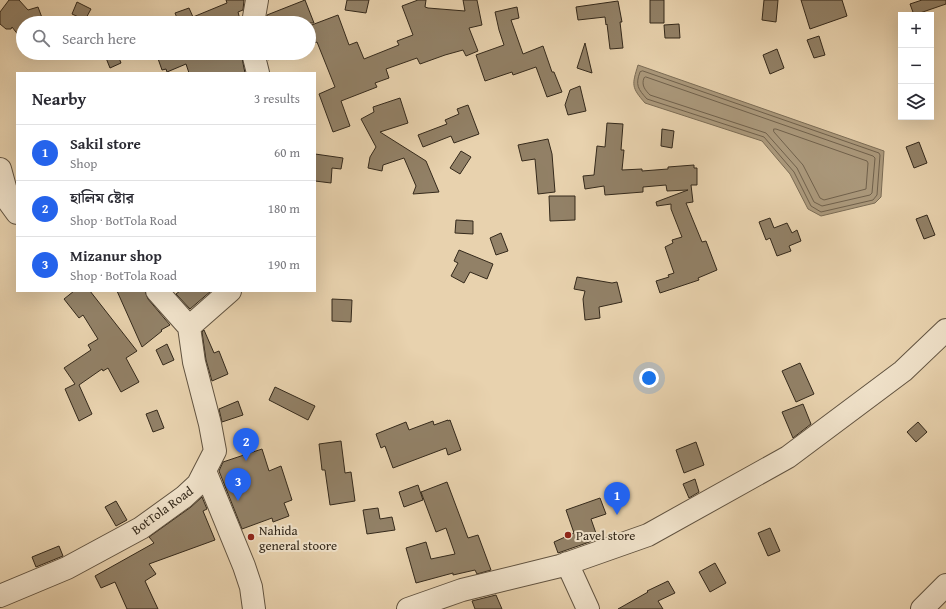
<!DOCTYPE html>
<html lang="en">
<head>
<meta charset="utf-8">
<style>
	:root { --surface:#fff; --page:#f7f7f7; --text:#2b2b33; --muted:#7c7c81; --line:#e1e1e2; --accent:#2563eb }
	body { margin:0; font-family:"Gentium Book Plus","Noto Serif Bengali",serif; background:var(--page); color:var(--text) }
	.controls { position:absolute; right:12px; top:12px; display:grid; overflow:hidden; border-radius:0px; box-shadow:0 4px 16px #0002 }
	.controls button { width:36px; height:36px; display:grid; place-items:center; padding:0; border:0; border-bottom:1px solid var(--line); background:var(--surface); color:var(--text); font:20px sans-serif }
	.you { position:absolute; left:649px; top:378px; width:14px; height:14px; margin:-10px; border:3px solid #fff; border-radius:50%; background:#1a73e8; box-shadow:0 0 0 6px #1a73e833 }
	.badge { display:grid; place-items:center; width:26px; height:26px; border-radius:50%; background:var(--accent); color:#fff; font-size:13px; font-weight:700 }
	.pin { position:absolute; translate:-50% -33px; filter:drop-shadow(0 1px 2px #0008) }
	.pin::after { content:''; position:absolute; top:21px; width:14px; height:12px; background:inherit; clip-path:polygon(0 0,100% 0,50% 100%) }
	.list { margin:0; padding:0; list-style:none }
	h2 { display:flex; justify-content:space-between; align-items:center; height:52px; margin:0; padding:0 16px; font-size:17px }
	h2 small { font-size:13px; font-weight:400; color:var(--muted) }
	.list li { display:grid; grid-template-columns:26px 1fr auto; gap:12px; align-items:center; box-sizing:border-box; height:56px; padding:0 16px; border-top:1px solid var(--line) }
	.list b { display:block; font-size:15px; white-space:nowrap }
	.list p { margin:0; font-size:13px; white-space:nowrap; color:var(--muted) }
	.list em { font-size:13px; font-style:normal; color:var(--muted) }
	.icon { flex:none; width:22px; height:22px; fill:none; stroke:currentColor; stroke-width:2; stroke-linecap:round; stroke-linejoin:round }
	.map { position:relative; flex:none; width:946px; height:609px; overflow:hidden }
	.search { position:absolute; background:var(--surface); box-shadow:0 4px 16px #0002; left:16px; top:16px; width:300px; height:44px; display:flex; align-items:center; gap:10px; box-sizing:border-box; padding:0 14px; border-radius:22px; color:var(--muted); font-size:15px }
	.panel { position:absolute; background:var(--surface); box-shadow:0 4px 16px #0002; left:16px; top:72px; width:300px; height:220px; border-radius:0px }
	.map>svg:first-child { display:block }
</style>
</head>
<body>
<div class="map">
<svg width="946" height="609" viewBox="0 0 946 609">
	<rect width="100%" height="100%" fill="#e8d2ae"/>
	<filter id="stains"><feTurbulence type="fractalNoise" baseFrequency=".005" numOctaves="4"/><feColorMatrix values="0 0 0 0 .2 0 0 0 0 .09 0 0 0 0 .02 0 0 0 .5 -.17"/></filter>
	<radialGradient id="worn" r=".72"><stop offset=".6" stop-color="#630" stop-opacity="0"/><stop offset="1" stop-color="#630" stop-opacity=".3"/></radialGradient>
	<!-- water -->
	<path fill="#ab997c" stroke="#7b6c55" d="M638,65L884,151L881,197L875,203L821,216L808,209L790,174L762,141L645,103C631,87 632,85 638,65Z"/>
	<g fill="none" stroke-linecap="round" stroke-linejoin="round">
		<!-- shore -->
		<path stroke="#70614c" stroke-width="1" d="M643,71L879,153L880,155L877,195L873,200L821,212L811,206L794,172L764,137L647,99C638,89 635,85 640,72Z
			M646,77L873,156L875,158L872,193L870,195L822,206L814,202L797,168L766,133L650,95C645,90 641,85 644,78Z
			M774,129H776L867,161L868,163L866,189L824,200L820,198L803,165L774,132Z"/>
	</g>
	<!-- building -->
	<path fill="#928167" stroke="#34291b" d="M9,0H19L28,10L38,7L44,23H23V41L12,27L11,29H6L0,24V12Z
		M226,0H244L243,10L238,12L241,23H179L175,13L189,8L193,17L227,3Z
		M305,0L314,23H266L267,15Z
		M347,0H369L366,13L345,10Z
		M418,0H426L425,7L428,8L465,11L463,0H477L482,25L469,28L478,51L466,56L463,50L445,55L420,64L417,58L386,69L389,78L375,83L377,87L341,101L350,126L333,132L319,94L335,87L317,42L309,45V26L338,15L349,45L357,42L364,59L399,45L397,41L413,35L402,6Z
		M650,0H664V23H650Z
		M764,0H778L776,22L762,20Z
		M801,0H842L847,16L810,29Z
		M922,0H946V4L914,15L910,4Z
		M618,1L622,22H620L623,48L610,49L607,24L606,25L605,17L578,20L576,7Z
		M77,2L91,9L85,20L72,14Z
		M517,7L519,18L511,20L523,54L543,46L552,72H554L562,92L547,97L536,67L513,75L512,72L485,81L476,55L504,45L499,30L495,12Z
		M679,24L680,38H665L664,25Z
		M819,36L825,55L814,58L807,40Z
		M585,43L592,73L577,68Z
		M777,49L784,68L770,74L763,55Z
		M104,53H117L121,63L110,68Z
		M156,53H241L245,73H189L186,64L167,72L166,69L162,70Z
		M266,53H280L268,60Z
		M580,86L586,111L568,115L565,105L570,90Z
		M400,98L408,123L380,132L426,161L439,192L413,194L416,186L404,158L383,165L382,171L368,168L370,157L376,147L361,119L374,112L373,107Z
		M468,105L479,134L454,143L451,136L423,147L418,135L447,124L445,120L459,114L457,109Z
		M607,123L623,124L621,150H624L622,170L642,169V171L668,169V167L694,165V168H697V185H691L693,202L686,203L702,242L706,241L717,270L698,278L699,280L660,293L656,281L669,277L668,275L674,273L665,247L673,243L672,240L682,237L671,209V204L657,206L656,202L688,190L667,191L666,185L643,187V192L605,195L604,186L585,189L583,176L594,175L597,146L605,147Z
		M662,129L674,131L672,148L661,146Z
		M548,139L552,154L555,192L538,194L535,159L522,161L518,145Z
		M919,142L927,163L914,168L906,147Z
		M461,151L471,157L460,174L450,168Z
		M315,154L343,158L341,169L332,168L331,183L315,181Z
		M549,196H575V220L550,221Z
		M927,215L935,235L924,239L916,219Z
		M770,218L774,228L787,223L792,233L797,230L801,241L789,246L791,251L777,256L770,238L766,240L759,222Z
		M456,220L473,221V234L455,233Z
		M501,233L508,251L496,255L490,238Z
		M459,250L493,264L487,279L470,272L464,283L451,276L458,263L454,261Z
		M577,277L612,283L617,282L622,302L599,307L600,318L585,320L583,299L585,291L574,289Z
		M74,291H90L137,351L126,358L139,382L121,392L108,368L103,371L102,369L79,385L92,414L79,421L65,389L75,384L64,368L91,350L88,345L98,339L83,315L79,318L64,299Z
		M117,291H145L148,299L170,325L161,330L162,331L142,347Z
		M180,291H211L190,309L176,294Z
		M332,299L352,300L351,322L332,321Z
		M204,330L214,353L219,351L228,374L212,381L206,360L202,332Z
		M167,344L174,360L163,365L156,350Z
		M800,363L814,394L796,402L782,371Z
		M275,387L315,406L308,420L269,400Z
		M238,401L243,415L222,422L219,409Z
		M803,404L811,424L793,438L782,412Z
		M157,410L164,428L153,432L146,414Z
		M448,420V421L450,420L461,450L448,455L446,448L393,468L385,446L381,448L376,434L406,422L409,430L433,421L434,425Z
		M918,422L927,432L916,442L907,432Z
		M341,441L345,473L351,472L355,501L330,505L325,470H322L319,444Z
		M696,442L704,465L684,473L676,450Z
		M262,449L269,471L281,466L292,500L284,503L289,516L273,522L272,518L242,529L219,471L223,462Z
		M695,479L699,492L689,498L683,484Z
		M447,482L468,538L478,535L491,570L477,574L475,570L453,575V573L416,583L406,548L426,542L431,559L455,554L446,528L436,532L421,492Z
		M418,485L423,500L404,507L399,492Z
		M202,497L207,509L203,511L215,540L149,564L156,574L145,581L158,609H127L115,582L101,588L95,576L154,543L149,537L191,507Z
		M600,498L606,514L591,519L598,539L558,553L554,542L574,533L566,510Z
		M116,501L127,520L116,526L105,507Z
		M378,508L380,519L392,517L395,530L367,534L363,510Z
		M770,528L780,551L768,556L758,533Z
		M59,546L63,556L36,567L32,557Z
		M715,563L726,583L710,592L699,572Z
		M668,581L675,593L658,601L663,609H618L648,592L647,591Z
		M496,595L502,609H475L472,601Z"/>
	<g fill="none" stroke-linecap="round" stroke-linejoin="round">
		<defs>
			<path id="minor" d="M253,23L257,0
				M253,53L258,73
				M0,169L9,202L17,213
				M157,291L189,327
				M189,327L230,291
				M205,471L244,566L251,587L254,609
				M567,563L588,609
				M0,596L67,568L141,528L184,497L198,484L215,451L210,424L194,362L189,327
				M408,609L462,590L560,566L648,535L788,457L903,371L946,330
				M922,609L946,585"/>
		</defs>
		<!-- minor casing -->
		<use href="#minor" stroke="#615340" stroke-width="24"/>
		<!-- minor -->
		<use href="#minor" stroke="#f0e2ca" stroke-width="22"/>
	</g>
	<!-- markers -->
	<g fill="#8f2418" stroke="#f0e2ca" stroke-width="1.5">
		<circle cx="568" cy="535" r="4"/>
		<circle cx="251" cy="537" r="4"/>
	</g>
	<g text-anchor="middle" stroke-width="4" stroke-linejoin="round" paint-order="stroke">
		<!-- street labels -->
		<g font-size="13" fill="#34291b" stroke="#f0e2ca">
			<text transform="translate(162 510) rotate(-36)" y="5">BotTola Road</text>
		</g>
		<!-- poi labels -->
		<g font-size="13" fill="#34291b" stroke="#f0e2ca" text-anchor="start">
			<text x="259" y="535">Nahida<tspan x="259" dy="15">general stoore</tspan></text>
			<text x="576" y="540">Pavel store</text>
		</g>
	</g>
	<rect width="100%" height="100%" filter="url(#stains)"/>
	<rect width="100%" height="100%" fill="url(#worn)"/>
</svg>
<div class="controls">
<button>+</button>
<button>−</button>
<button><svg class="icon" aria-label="layers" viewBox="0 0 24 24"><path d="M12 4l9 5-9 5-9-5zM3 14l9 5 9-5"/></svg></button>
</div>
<div class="you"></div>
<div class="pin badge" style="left:617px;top:515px">1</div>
<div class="pin badge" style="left:246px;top:461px">2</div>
<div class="pin badge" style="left:238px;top:501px">3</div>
<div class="search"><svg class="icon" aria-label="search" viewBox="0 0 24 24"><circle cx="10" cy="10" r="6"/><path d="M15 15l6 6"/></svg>Search here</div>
<section class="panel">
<h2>Nearby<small>3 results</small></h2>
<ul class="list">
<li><span class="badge">1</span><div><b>Sakil store</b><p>Shop</p></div><em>60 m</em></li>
<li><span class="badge">2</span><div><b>হালিম ষ্টোর</b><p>Shop · BotTola Road</p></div><em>180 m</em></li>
<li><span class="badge">3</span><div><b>Mizanur shop</b><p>Shop · BotTola Road</p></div><em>190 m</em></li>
</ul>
</section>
</div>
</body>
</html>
